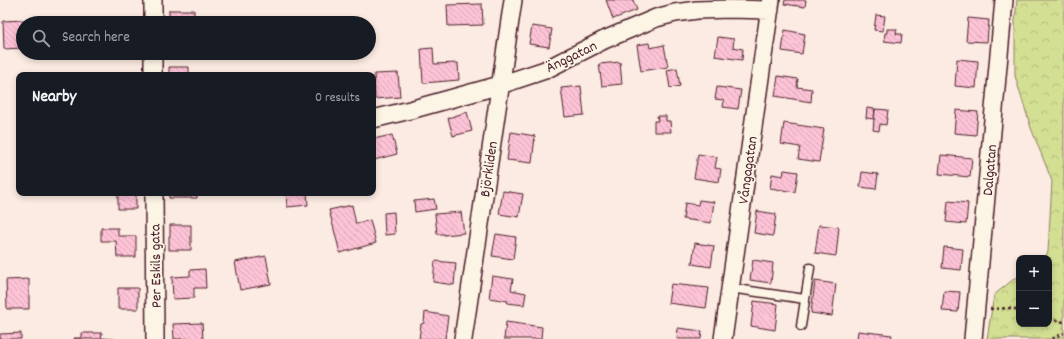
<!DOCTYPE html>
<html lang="en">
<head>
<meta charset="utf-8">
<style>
	:root { --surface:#171b24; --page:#242831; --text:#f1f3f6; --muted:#9ea1a6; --line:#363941 }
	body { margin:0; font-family:Dekko,sans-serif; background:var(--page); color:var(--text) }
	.controls { position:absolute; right:12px; bottom:12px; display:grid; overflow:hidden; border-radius:8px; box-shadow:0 2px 6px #0003 }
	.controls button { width:36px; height:36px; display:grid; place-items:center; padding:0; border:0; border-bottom:1px solid var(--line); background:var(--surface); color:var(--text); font:20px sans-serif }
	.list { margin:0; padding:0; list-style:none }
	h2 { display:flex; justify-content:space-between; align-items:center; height:52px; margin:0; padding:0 16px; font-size:17px }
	h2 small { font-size:13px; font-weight:400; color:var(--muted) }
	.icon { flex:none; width:22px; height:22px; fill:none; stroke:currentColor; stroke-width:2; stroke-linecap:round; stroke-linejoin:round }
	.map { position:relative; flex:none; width:1064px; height:339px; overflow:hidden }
	.search { position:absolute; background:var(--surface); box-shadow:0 2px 6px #0003; left:16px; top:16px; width:360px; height:44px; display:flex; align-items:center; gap:10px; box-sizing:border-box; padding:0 14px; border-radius:22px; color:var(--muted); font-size:15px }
	.panel { position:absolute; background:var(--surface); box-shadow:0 2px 6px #0003; left:16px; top:72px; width:360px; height:124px; border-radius:8px }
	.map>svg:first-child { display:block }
</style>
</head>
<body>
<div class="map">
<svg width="1064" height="339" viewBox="0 0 1064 339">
	<defs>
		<pattern id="forest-crowns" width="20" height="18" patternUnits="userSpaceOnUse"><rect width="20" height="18" fill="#d3df93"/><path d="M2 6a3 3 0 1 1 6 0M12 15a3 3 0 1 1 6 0" fill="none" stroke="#b7bf7f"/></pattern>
		<pattern id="building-back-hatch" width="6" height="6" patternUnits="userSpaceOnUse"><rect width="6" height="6" fill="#fdc3d6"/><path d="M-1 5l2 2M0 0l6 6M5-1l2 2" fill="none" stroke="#daa7b8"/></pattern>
	</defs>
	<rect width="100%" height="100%" fill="#fcebe2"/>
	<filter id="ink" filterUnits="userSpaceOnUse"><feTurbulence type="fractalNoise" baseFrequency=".025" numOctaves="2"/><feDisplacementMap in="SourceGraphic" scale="8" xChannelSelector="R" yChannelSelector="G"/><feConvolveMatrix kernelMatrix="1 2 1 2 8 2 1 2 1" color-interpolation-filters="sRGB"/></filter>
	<g filter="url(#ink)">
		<!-- forest -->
		<path fill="url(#forest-crowns)" stroke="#8e7f5f" d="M1017,0H1064V339H987L994,295L1015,278L1019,276V324H1049V258H1044L1048,252L1052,181L1031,128L1015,76V20Z"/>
		<!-- building -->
		<path fill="url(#building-back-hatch)" stroke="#4a1f2b" d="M606,0H633L637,10L613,19Z
			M785,0H806L805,7L784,4Z
			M482,4L483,25L448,26L447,5Z
			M169,10H194V19H211V23H169Z
			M876,15L885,16L883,31L874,30Z
			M968,18L989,20L987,42L966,41Z
			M23,20V48L4,49L3,21Z
			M532,26L552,29L549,47L529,44Z
			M887,29H897L896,34H902L901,43L884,41L885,33H887Z
			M785,30L805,34L802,54L782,51Z
			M718,37L734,39L733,47L743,49L742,60L715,56Z
			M649,43L650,48L664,45L668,67L641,71L637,45Z
			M433,48L434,64L458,63L459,80L423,83L421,49Z
			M957,59L978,61L976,88L955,86Z
			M620,62L622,84L602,86L599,64Z
			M169,67H189V75H169Z
			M677,68L680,86L670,88L667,70Z
			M398,73L400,97L375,99L374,74Z
			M778,76L798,79L797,87L812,89L811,102L775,96Z
			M581,86L584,115L565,117L561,88Z
			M717,87L741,90L738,109L723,107L724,100L715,99Z
			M867,108L875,109L874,119L866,118Z
			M875,109L888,110L886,125L880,124L879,131L873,130Z
			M956,110L978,112L976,135L954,133Z
			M467,112L472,131L453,136L448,118Z
			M657,116H666V121H670L671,132H654V121H658Z
			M784,123L824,129L819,162L798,159L800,147L781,144Z
			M511,132L535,136L532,163L507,160Z
			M392,135L397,154L374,160L373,155V139Z
			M698,154L717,157L715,168L721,169L719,182L694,178Z
			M941,155L972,158L970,177L939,174Z
			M784,170L798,172L795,192L770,188L772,174L783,176Z
			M862,172L878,174L876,189L860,187Z
			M503,191L523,194L519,217L499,214Z
			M118,193H136V209H118Z
			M169,193H197V198H169Z
			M286,193H307L308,205L287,207Z
			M434,199L436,209L415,212L414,201Z
			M699,200L714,202L711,223L683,219L685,203L698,205Z
			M948,201L968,203L966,224L946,222Z
			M352,205L356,224L370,220L376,243L340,253L329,210Z
			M757,211L776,214L773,236L754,233Z
			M394,212L395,234L385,235L384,213Z
			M461,212L464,233L444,235V234H437L435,214Z
			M170,225H191V250H169V236H170Z
			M819,225L839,227L836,256L815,253Z
			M101,228H118V236H136V257H117L116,241H101Z
			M496,234L516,237L513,259L492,256Z
			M695,243L714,246L711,267L692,264Z
			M944,247L963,249L961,270L942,268Z
			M266,256L271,284L240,290L235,262Z
			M753,260L773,263L771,283L750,280Z
			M435,261L456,263L454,285L433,282Z
			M205,269L206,288H194V298L173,299L172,277L190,276V270Z
			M492,276L513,279L511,290L526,293L524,305L507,303L508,301L489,298Z
			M29,279V309H7L6,280Z
			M815,281L836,284L832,316L811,313Z
			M671,284L709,288L706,308L668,303Z
			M118,288H138V309H118Z
			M944,291L960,292L958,312L942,311Z
			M754,301L778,304L775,330L751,326Z
			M425,312L448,316L445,339H419L421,324L424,323Z
			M506,322L542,327L541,339H504Z
			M202,323L203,339H174L173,324Z
			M678,328L702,331L701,339H677Z
			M858,331L892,335L891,339H857Z
			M21,333V339H0V334Z
			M82,333H102L101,338L114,339H74V338H82Z"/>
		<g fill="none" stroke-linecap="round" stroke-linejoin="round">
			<defs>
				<path id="service" d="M730,288L805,299
					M801,326L810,268"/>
				<path id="minor" d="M153,0V23
					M153,53V75
					M373,119L410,110L500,85L545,70L604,40L656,18L675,13L697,10L730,9L770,10
					M154,193L155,339
					M463,339L513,0
					M723,339L771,0
					M973,339L1004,0"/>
			</defs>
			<!-- service casing -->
			<use href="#service" stroke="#4a1f2b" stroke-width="11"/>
			<!-- minor casing -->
			<use href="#minor" stroke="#4a1f2b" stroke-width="20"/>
			<!-- path -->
			<path stroke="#4a1f2b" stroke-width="2.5" stroke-dasharray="3 3" stroke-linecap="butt" d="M990,309L1011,308L1019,310
				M1049,319L1064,322
				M1052,339L1064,333"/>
			<!-- service -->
			<use href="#service" stroke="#fcf5e5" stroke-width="8"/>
			<!-- minor -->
			<use href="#minor" stroke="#fcf5e5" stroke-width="17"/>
		</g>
	</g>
	<g text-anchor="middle" stroke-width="3.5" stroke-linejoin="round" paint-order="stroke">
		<!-- street labels -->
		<g font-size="15" fill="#4a1f2b" stroke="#fcf5e5">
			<text transform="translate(571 56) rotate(-26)" y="5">Änggatan</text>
			<text transform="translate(488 169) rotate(-82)" y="5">Björkliden</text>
			<text transform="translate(747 170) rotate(-82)" y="5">Vångagatan</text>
			<text transform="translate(989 170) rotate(-85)" y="5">Dalgatan</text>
			<text transform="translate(155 266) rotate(-91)" y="5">Per Eskils gata</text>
		</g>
	</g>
</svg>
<div class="controls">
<button>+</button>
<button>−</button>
</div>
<div class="search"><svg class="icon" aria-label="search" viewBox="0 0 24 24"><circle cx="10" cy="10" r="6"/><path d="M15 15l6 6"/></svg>Search here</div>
<section class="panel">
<h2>Nearby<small>0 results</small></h2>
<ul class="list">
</ul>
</section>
</div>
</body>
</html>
